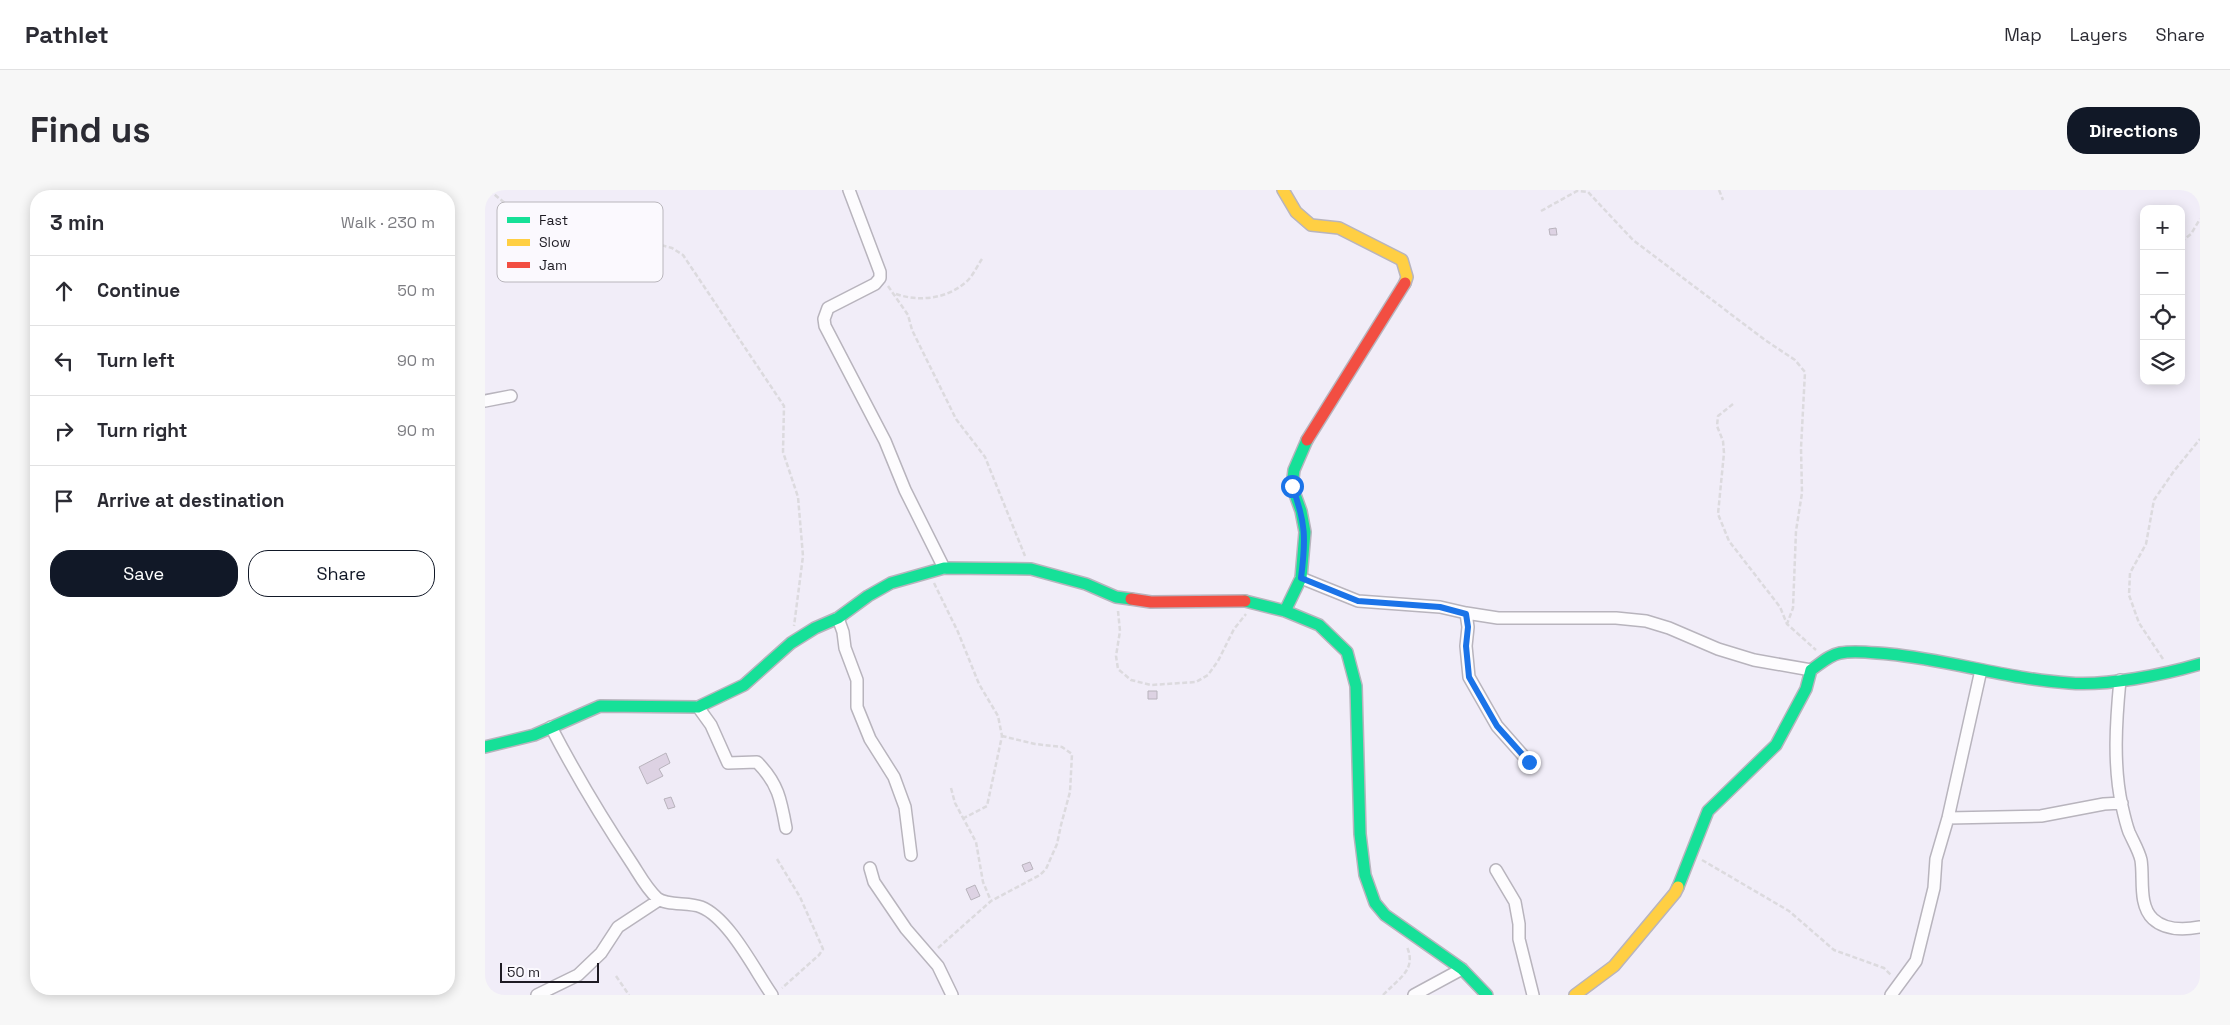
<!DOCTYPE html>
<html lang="en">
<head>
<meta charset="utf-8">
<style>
	:root { --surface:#fff; --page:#f7f7f7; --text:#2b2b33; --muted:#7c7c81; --line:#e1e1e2; --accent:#111827 }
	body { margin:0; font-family:"Space Grotesk",sans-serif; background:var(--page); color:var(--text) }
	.controls { position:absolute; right:15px; top:15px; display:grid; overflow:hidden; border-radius:10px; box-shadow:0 2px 12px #0003 }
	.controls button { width:45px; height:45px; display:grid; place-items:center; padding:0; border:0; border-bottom:1px solid var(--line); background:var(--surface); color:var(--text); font:25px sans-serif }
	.scale { position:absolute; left:15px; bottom:12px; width:99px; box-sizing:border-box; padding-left:5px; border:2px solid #1e1b23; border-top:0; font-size:14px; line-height:18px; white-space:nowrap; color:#1e1b23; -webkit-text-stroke:4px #fbf9fe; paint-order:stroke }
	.stop { position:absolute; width:15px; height:15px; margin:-11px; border:4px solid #1a73e8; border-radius:50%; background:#fff }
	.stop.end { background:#1a73e8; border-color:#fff; box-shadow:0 1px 5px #0008 }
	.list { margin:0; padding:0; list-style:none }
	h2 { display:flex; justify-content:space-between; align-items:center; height:65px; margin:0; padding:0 20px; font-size:21px }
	h2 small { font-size:16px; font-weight:400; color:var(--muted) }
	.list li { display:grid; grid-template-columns:32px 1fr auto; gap:15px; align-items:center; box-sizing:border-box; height:70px; padding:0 20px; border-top:1px solid var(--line) }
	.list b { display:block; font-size:19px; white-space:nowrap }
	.list em { font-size:16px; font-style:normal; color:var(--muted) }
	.actions { display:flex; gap:10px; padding:15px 20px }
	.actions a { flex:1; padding:11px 0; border:1px solid var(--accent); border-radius:20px; text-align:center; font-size:18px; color:var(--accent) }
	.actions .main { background:var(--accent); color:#fff }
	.icon { flex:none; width:28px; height:28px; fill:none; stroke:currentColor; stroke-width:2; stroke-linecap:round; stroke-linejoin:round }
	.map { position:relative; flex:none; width:1715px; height:805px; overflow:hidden; border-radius:20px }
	header { display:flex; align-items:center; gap:30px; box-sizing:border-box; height:70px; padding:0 25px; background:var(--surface); border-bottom:1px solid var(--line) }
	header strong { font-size:24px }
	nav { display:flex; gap:28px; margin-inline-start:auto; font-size:18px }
	.intro { display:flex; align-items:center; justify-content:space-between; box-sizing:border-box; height:120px; padding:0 30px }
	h1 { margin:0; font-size:35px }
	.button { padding:12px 22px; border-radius:20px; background:var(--accent); color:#fff; font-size:18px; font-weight:700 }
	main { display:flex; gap:30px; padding:0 30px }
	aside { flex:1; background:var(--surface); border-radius:20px; box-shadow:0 2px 12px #0003 }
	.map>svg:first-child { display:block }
</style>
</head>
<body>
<header>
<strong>Pathlet</strong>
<nav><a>Map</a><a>Layers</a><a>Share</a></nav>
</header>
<div class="intro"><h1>Find us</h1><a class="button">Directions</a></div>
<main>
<aside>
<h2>3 min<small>Walk · 230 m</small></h2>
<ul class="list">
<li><svg class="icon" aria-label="ahead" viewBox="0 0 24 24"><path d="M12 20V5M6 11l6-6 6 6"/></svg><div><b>Continue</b></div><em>50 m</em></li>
<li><svg class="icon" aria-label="left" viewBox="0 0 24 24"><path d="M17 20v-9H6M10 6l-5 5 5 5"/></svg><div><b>Turn left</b></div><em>90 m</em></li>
<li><svg class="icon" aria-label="right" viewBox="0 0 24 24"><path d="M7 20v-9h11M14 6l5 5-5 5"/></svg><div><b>Turn right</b></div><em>90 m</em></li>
<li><svg class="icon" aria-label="arrive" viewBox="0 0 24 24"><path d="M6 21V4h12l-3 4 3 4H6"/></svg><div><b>Arrive at destination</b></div></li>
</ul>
<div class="actions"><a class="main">Save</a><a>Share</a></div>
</aside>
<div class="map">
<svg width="1715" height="805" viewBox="0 0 1715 805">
	<rect width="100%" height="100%" fill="#f1edf8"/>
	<!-- building -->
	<path fill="#ddd2e3" stroke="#b8b3bc" d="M1071,38L1072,45H1065L1064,39Z
		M663,501H672V509H663Z
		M181,563L185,573L174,579L178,586L162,594L154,577Z
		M186,607L190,617L183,619L179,609Z
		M545,672L548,679L540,682L537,675Z
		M490,695L495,706L486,710L481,699Z"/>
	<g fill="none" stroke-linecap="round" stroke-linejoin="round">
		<defs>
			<path id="street" d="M364,0L395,82V88L390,94L343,118L339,129L340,136L400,251L420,300L459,378
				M0,211L26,206
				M816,388L873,411L955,417L981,423L1013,428H1131L1161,431L1184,438L1233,459L1269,470L1326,480
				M981,423L983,437L981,456L984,487L1012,536L1043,571
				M353,428L358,442L360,458L372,490V517L385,549L409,587L420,617L426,665
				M1635,490C1631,531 1628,576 1637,616C1639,625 1641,634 1644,642C1648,651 1654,661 1656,670C1659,688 1653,715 1668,729C1681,741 1699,740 1715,737
				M213,517L226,535L243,573L272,572C293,593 296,610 301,638
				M66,537C91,585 118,630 148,675C155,686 162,699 172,708C181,716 204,712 216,717C244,728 270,781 287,805
				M1463,628L1556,626L1619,614L1637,613
				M385,678L389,692L421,739L453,776L467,805
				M1011,680L1030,712L1034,734V749L1048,805
				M52,805L93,785L116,763L133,737L174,710
				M929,805L977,779
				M1406,805L1431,771L1449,698L1451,669L1463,628L1496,480"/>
			<path id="fast" d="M760,411L800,421L834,435L862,462L871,496L875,644L880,685L890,713L900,725L977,779L1002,805
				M800,421L816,388L820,342L816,321L807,296L809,280L822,250
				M0,557L49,545L115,516L213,517L259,495L306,453L330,438L353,428L383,406L406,393L459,378L546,379L601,394L631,407L646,409
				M1193,697L1223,621L1291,555L1321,499L1326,480C1335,474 1344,465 1355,463C1371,460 1388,463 1404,464C1465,470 1523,489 1584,493C1622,496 1678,485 1715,474"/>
			<path id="slow" d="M798,0L811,22L826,35L854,38L917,70L922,87L920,93
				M1090,805L1129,776L1190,703L1193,697"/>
			<path id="jam" d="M822,250L920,93
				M646,409L666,412L760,411"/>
		</defs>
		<!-- street casing -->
		<use href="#street" stroke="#b8b4bd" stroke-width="14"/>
		<!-- fast casing -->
		<use href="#fast" stroke="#b8b4bd" stroke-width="14"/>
		<!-- slow casing -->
		<use href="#slow" stroke="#b8b4bd" stroke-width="14"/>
		<!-- jam casing -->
		<use href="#jam" stroke="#b8b4bd" stroke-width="14"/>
		<!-- path -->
		<path stroke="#dcdade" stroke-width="2.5" stroke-dasharray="5 2.5" stroke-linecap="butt" d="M4,0L33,24L93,31L116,47L127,51L176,55L187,58L198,65L299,216L298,262L313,307L318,366L309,436
			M1234,0L1238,10
			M1056,21L1092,1L1103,2L1148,50L1280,150L1310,170L1320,182L1316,258L1317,303L1311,341L1308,418L1302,434
			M34,25L65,53L73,66L72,88
			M1696,52L1706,44L1715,29
			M403,96L423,125L427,140L471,229L500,267L540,366
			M411,104C434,112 462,109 481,92C488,86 492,76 497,69
			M1248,214L1233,226L1232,236L1238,251L1239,263L1233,324L1244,351L1295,417L1302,434L1331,460
			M449,393L473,442L494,494L513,526L517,546L502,616L479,628
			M633,421L635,441L631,466L633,479L646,490L666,495L711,492L723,485L733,471L749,439L761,424
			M1678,469L1654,433L1644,405L1645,383L1661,354L1669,310L1689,281L1715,249
			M466,598L470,613L491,652L498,692L506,711
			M292,669L315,707L338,759L334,765L297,798
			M1217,670L1304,721L1349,760L1399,778L1407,786
			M453,758L506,711L555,685L561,679L572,654L576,635L585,602L587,564L577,557L550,554L517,546
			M131,786L144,805
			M898,805C913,789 932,780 922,757"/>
		<!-- street -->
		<use href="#street" stroke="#fdfcfe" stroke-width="11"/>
		<!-- fast -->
		<use href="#fast" stroke="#16e098" stroke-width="11"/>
		<!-- slow -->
		<use href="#slow" stroke="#ffcf43" stroke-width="11"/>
		<!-- jam -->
		<use href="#jam" stroke="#f24e42" stroke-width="11"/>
	</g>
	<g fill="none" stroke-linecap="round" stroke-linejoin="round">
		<!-- route -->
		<path stroke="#1a73e8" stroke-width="6" d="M807,296C821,333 821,349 816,388L873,411L955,417L981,424L983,437L981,456L984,487L1012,536L1044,572"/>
	</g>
	<!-- legend -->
	<rect x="12" y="12" width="166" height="80" rx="8" fill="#fbf9fe" stroke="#b9b6bc" stroke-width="1"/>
	<rect x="22" y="27" width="23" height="6" fill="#16e098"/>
	<rect x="22" y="49" width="23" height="7" fill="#ffcf43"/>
	<rect x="22" y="72" width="23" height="6" fill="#f24e42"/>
	<g font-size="14" fill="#1e1b23">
		<text x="54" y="35">Fast</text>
		<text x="54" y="57">Slow</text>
		<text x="54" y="80">Jam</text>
	</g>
</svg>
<div class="controls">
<button>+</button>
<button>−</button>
<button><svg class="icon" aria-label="locate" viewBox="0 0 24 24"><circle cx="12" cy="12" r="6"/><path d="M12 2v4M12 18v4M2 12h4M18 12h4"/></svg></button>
<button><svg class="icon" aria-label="layers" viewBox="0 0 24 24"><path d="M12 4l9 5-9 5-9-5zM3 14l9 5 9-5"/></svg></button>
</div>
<div class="scale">50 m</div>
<div class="stop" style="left:807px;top:296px"></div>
<div class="stop end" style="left:1044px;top:572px"></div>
</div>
</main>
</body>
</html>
